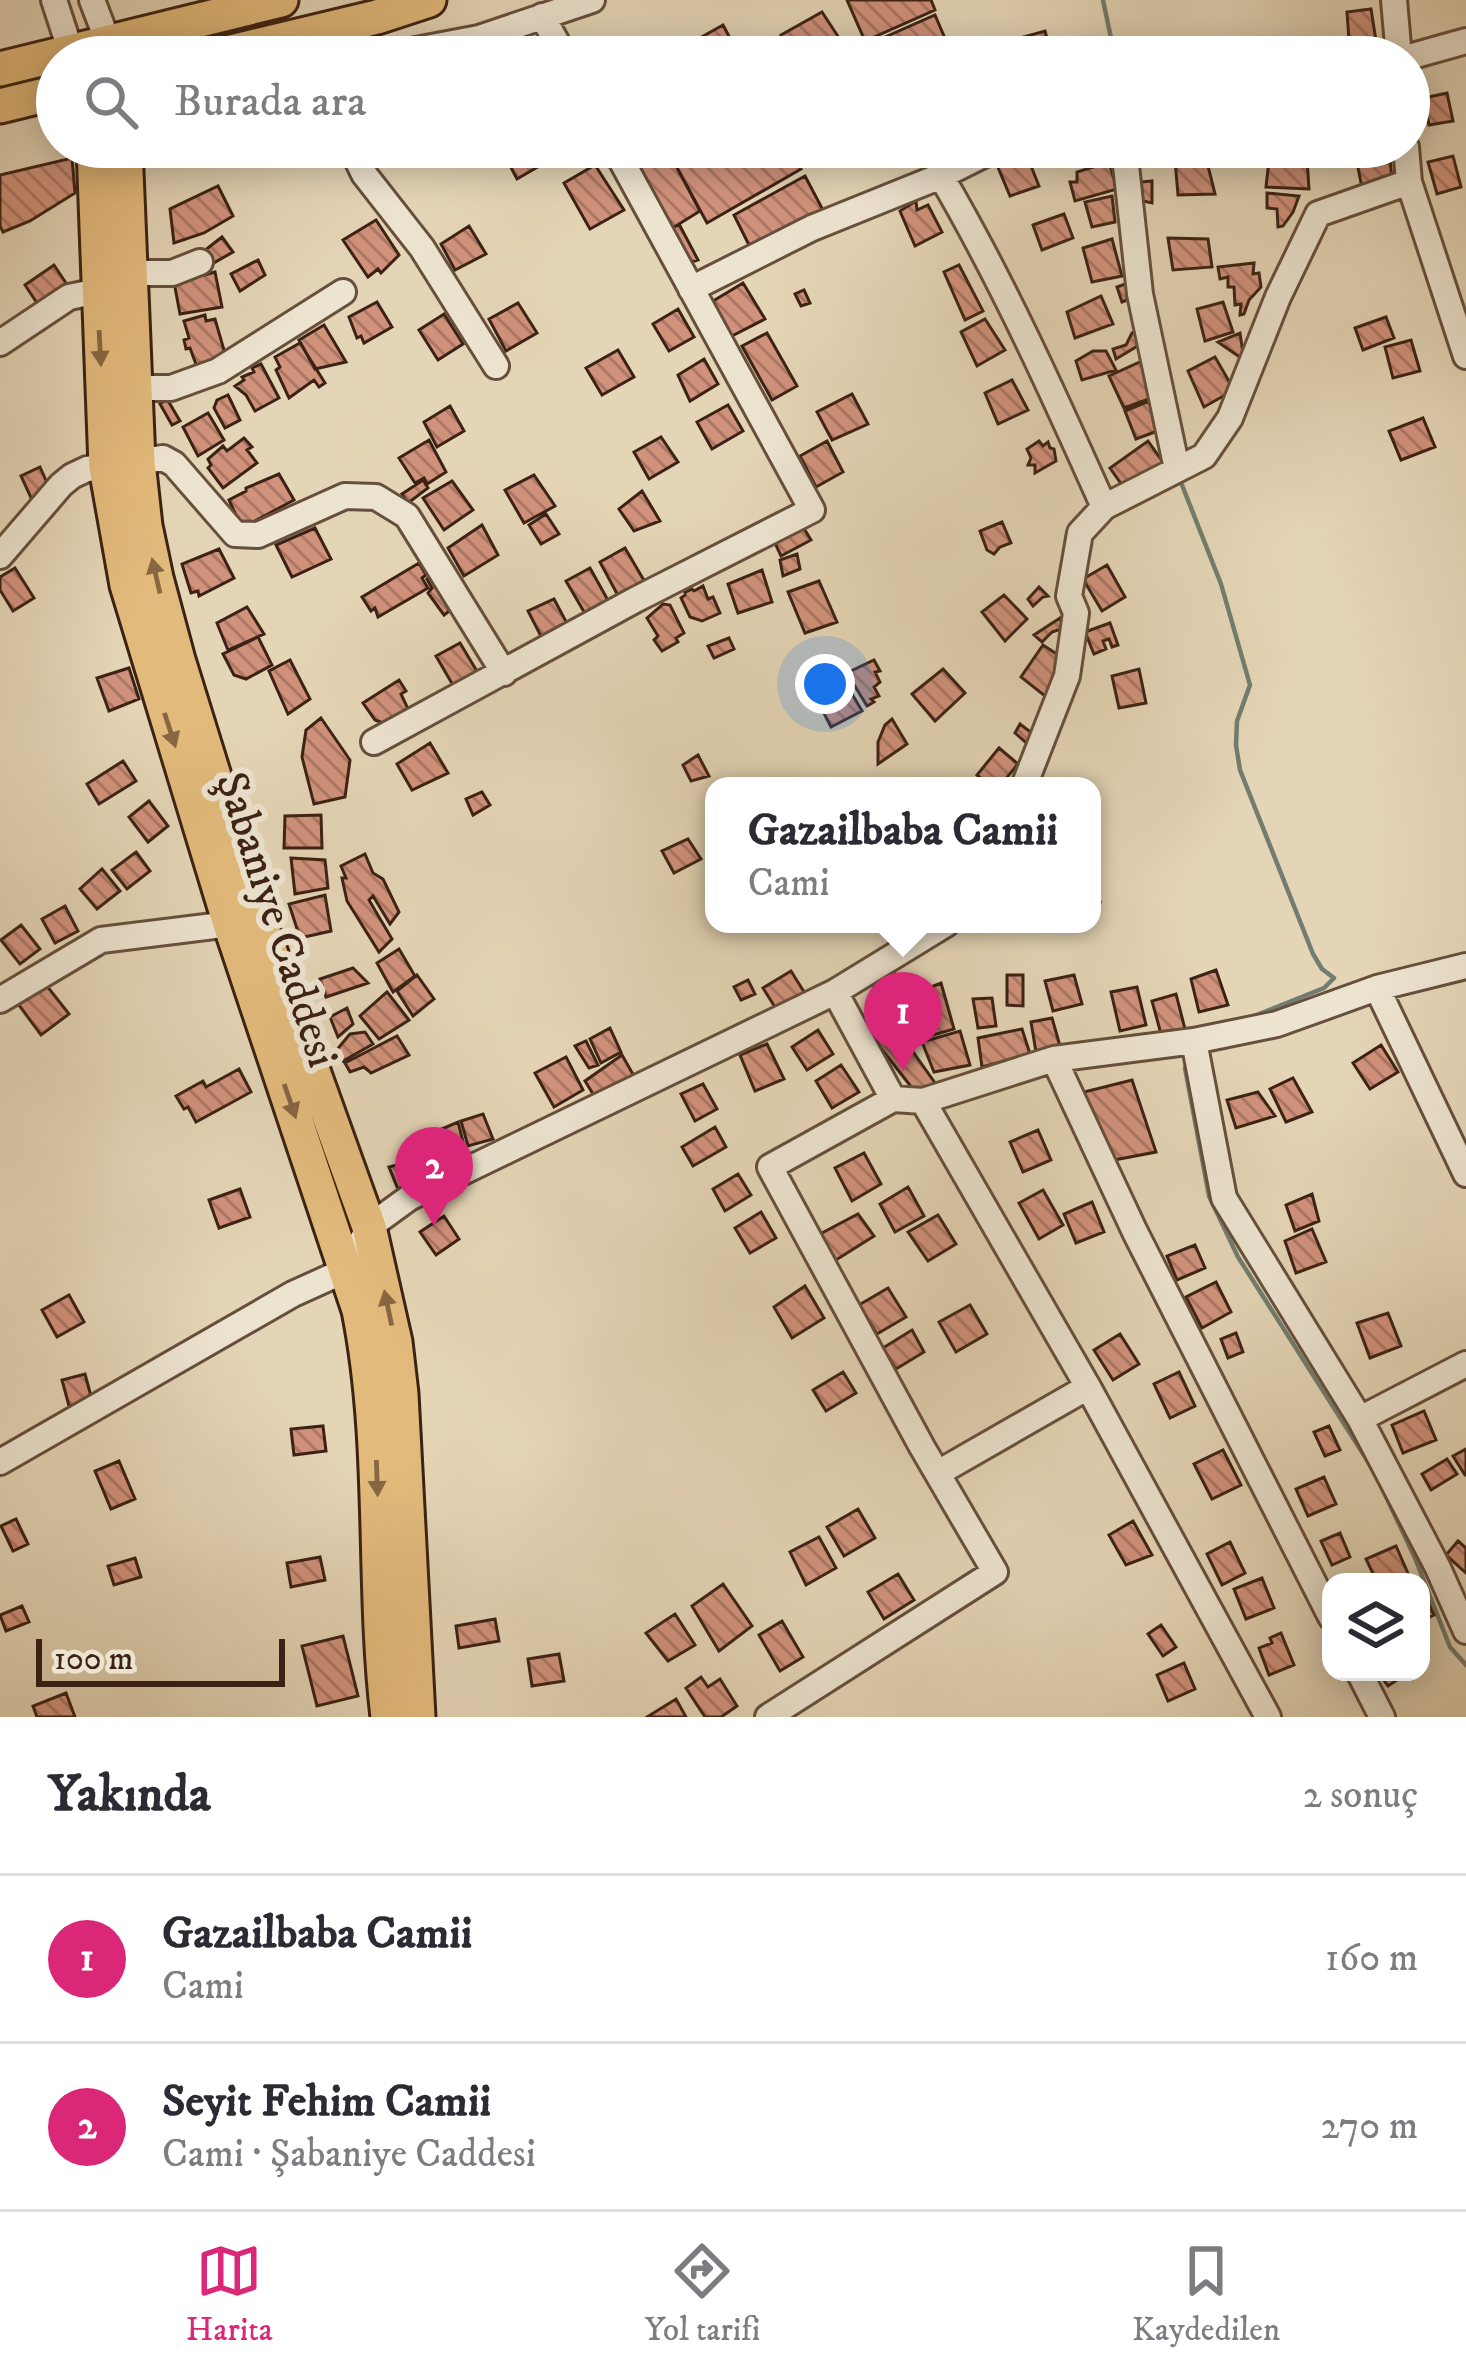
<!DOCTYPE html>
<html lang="tr">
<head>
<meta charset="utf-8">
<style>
	:root { --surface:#fff; --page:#f7f7f7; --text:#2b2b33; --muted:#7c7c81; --line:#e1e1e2; --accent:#db2777 }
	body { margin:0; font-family:"IM FELL DW Pica",serif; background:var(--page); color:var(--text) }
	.controls { position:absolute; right:36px; bottom:36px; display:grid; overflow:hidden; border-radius:24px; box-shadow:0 6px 30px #0003 }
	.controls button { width:108px; height:108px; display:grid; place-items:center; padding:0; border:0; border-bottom:3px solid var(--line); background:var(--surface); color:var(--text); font:60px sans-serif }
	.scale { position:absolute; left:36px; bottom:30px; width:249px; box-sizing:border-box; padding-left:12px; border:6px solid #3c2214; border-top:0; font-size:33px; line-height:42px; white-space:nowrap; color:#3c2214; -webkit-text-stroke:9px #ede4d0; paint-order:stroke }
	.you { position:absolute; left:825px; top:684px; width:42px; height:42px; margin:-30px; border:9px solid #fff; border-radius:50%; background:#1a73e8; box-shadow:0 0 0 18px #1a73e833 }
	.badge { display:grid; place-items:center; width:78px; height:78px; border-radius:50%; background:var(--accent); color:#fff; font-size:39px; font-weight:700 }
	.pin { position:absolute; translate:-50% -99px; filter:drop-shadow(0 3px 6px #0008) }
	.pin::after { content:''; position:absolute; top:63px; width:42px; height:36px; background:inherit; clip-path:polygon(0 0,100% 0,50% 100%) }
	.popup { position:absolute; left:705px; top:777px; width:396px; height:156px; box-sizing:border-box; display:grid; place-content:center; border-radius:24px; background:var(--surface); filter:drop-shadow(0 3px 9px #0005); font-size:39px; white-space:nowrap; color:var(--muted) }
	.popup b { font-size:45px; color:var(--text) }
	.popup::after { content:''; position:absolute; left:50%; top:100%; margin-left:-24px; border:24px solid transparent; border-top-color:var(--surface) }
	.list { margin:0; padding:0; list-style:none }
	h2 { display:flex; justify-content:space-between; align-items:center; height:156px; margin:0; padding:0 48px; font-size:51px }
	h2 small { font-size:39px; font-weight:400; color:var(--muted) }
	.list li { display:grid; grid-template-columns:78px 1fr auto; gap:36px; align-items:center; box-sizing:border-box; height:168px; padding:0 48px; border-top:3px solid var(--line) }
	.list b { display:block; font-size:45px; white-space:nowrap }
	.list p { margin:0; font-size:39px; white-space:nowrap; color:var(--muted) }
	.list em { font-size:39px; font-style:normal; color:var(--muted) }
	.icon { flex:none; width:66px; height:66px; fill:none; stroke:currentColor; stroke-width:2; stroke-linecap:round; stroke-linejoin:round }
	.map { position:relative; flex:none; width:1466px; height:1717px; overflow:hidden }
	.search { position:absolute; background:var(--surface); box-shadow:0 6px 30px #0003; left:36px; right:36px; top:36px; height:132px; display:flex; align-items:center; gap:30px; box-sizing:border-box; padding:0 42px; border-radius:66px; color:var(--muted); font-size:45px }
	.sheet { height:492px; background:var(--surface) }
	nav { display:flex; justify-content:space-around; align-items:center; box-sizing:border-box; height:168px; border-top:3px solid var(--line); background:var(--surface); font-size:33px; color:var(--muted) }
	nav a { display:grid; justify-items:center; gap:6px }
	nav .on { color:var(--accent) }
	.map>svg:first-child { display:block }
</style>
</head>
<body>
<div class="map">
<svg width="1466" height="1717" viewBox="0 0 1466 1717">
	<defs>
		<pattern id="building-back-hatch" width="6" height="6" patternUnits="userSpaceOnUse" patternTransform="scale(3)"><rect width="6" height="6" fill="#d1927c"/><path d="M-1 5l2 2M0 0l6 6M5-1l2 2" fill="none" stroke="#ab7764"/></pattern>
	</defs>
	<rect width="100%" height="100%" fill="#e4d5b6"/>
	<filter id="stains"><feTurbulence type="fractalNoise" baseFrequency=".00167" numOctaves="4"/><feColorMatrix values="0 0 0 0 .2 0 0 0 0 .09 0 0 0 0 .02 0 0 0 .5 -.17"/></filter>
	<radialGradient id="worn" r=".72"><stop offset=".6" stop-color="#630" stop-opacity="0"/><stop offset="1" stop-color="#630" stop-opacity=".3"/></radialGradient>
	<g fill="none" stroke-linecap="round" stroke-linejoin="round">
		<!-- stream -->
		<path stroke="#727d6f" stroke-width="4.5" d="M1103,0L1115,57
			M1182,485L1221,584L1250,685L1237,721L1236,745L1240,770L1313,954L1322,969L1334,978L1324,988L1249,1018
			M1185,1068L1209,1196L1238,1257L1374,1471L1415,1558L1450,1647L1466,1665"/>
	</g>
	<!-- building -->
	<path fill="url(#building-back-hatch)" stroke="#3c2214" stroke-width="3" d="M847,0H931L935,10L865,41Z
		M1371,9L1376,41L1349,40L1347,12Z
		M822,12L843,44L825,57H794L781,35Z
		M935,15L953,57H869L865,46Z
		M723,25L740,57H666Z
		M1045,31L1052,57H1026L1020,38Z
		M534,39L545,57H497L521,44L522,47Z
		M1447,93L1453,121L1429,125L1424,98Z
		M512,147H572L517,179L503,152Z
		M625,147H666L700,211L671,229Z
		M666,147H789L801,169L707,223Z
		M907,147H954L914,164Z
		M1389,147L1392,181L1362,188L1355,152Z
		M1025,151L1039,186L1010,196L997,165Z
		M1453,156L1461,187L1437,194L1428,162Z
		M72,158L75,193L30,221L3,232L0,226V175Z
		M1307,159L1309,189L1266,187L1269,160Z
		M1175,160L1207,162L1215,194L1178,195Z
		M1109,162L1117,189L1075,201L1070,182H1077V172Z
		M595,165L624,210L590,229L564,183Z
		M805,176L825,214L749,245L734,215Z
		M1152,181V203L1143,201L1141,182Z
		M218,186L233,216L204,233L174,243L170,209Z
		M1267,193L1299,196L1293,212L1283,226L1278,227L1277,209L1267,208Z
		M1112,196L1115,222L1092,227L1085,202Z
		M916,201L917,210L928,205L942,232L915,246L900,211Z
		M1064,214L1073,238L1042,250L1033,225Z
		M376,220L399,255L381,273L378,269L368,277L343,240Z
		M679,224L698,260L686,264L666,232Z
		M469,226L486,254L455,270L441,244Z
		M222,237L233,252L210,265L204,251Z
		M1168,238L1208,239L1212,267L1173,270Z
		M1112,239L1122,276L1092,282L1083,248Z
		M258,260L265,275L240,291L231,274Z
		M1254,263L1253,274L1259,273L1261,287L1249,300L1244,314L1240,315L1241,304L1235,305L1234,287H1228V277L1220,279L1218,267Z
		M54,265L72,292L43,312L25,285Z
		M959,265L983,311L965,320L944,272Z
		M204,272L205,275L215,272L222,307L180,314L174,282Z
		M1131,282L1135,297L1122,302L1117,287Z
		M743,283L765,319L730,337L713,301Z
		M804,290L810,303L801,306L795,294Z
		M1101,296L1113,324L1075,338L1067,312Z
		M377,302L392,327L364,343L361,336L357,338L349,317Z
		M1223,302L1233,332L1205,341L1197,309Z
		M518,303L537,333L506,351L489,319Z
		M678,309L694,337L669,351L653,324Z
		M444,314L463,344L438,360L419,330Z
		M205,315L206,321L215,319L226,357L197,367L190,348L186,349L184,340L189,338L184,321Z
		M1386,317L1394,338L1363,350L1355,328Z
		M985,319L1005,350L977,366L961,332Z
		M324,325L346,362L315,369L299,340Z
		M1141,329L1147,345L1136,347L1116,359L1113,349L1126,345L1132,333Z
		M767,333L797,386L772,400L742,346Z
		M1240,333L1244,360L1218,342Z
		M1411,340L1420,371L1393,378L1385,347Z
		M300,343L325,383L319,387L314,380L289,398L276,370L280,367L275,357Z
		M618,350L634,377L602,395L586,368Z
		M1093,351H1106L1116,370L1082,380L1076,361Z
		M1215,357L1234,390L1204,407L1188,371Z
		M704,359L718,384L690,401L678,375Z
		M1142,361L1157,396L1124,408L1109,376Z
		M261,364L279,398L255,411L246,395L235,386L244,380L242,377L254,372L252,368Z
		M1012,380L1028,410L998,424L985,393Z
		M852,394L868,424L832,440L817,412Z
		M228,395L240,420L225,428L214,408L217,400Z
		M167,399L180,421L172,425L160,404Z
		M1149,401L1160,430L1136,439L1125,411Z
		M728,405L743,431L712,449L697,422Z
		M450,406L464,431L437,447L424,422Z
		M208,413L224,440L198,456L183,427Z
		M1423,418L1435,447L1401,460L1389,431Z
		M661,437L678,462L649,479L634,452Z
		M244,438L252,447L247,450L257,463L223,488L208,468L211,465L208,459L223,446L227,451Z
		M429,440L446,472L427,484L424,478L415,483L399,458Z
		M827,441L843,472L816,487L800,456Z
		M1039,441L1043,446L1048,442L1050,448L1054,449L1056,461L1035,473V465H1028L1031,458L1027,449Z
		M1148,441L1165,465L1127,492L1110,468Z
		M40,467L52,494L33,502L21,476Z
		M279,474L294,500L242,528L229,500L246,491V488Z
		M534,475L555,506L524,523L505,490Z
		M423,480L428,488L408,503L402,494Z
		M452,481L473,510L444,530L423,498Z
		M642,491L660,521L634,531L619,509Z
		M546,514L559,534L541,544L529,525Z
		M1002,522L1011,543L1000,547L994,554L987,550L980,531Z
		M482,525L498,555L464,576L448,548Z
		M803,527L811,540L781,556L774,541Z
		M315,528L331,559L292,577L276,545Z
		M625,548L649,589L622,603L600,562Z
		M219,549L234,578L199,596L198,591L191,593L182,564Z
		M797,554L800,569L783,576L780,560Z
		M419,563L426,575L422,578L428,588L378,617L375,608L371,611L362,597Z
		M1107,565L1125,597L1102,611L1083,579Z
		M15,568L34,598L13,611L0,590V577Z
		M590,568L610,604L587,617L566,581Z
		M762,570L772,602L738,613L728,584Z
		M433,574L453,608L444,615L428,593L432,588L427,579Z
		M819,581L837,622L805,633L788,592Z
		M703,586L708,599L713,597L720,613L702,621L690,617L681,598L685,595V592L692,589L694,591Z
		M1039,587L1048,596L1043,597L1033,606L1028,599Z
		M1004,595L1027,619L1005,641L982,612Z
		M554,599L570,629L544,642L528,611Z
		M663,604L670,605L684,633L676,638L678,642L662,651L654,640L658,636L647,618Z
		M247,607L264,634L228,650L217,623Z
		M1060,618L1064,628L1052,632L1042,642L1034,635Z
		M1110,623L1118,645L1112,647L1109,639L1103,641L1106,649L1094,654L1085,632Z
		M258,637L272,665L246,679L234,675L223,654Z
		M729,638L734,649L714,658L708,646Z
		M460,643L478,673L454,687L436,656Z
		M1043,645L1066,660L1045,696L1021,677Z
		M290,660L310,699L288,714L269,671Z
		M874,660L880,671L875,672L880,682L874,687L879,696L871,699L874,702L867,706L847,673Z
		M129,668L139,699L109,711L97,678Z
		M943,669L965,693L935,721L912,694Z
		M1139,669L1146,703L1119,708L1112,676Z
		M842,677L862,711L831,727L814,694Z
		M399,680L406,691L401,694L410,713L388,725L375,720L363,703Z
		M321,718L350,760L345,797L314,804L302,757L306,730Z
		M892,719L907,744L878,764V742L885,725Z
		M1020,724L1037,737L1030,746L1015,733Z
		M430,743L448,773L412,790L397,764Z
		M999,748L1018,764L1000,786H990L977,775Z
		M698,755L709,776L691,781L683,765Z
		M123,761L136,781L99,804L87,784Z
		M482,792L490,805L473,815L466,799Z
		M149,801L168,826L148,842L129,817Z
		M321,815L322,848H284L285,816Z
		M688,839L701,859L674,873L662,851Z
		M136,852L150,871L127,889L112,870Z
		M365,854L373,873L383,879L399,912L390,924L373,896L369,900L392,939L379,952L347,901L342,878H346L341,866Z
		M291,858L325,860L328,888L295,894Z
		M1092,861L1100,902L1092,903Z
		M102,869L120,891L97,909L80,889Z
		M325,895L331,931L300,938L289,904Z
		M65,906L78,931L55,943L42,919Z
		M21,925L40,949L20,964L1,940Z
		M399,949L415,976L393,992L377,963Z
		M353,968L368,983L326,997L320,979Z
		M893,970L899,983L877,993L871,980Z
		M1216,970L1228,1005L1199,1012L1191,979Z
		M791,971L806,995L778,1012L763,988Z
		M417,975L434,999L413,1016L397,991Z
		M1007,975H1023V1006L1007,1005Z
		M1074,975L1082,1004L1053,1011L1045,981Z
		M748,980L755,994L741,1000L734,987Z
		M43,981L69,1014L41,1035L16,1001Z
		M941,983L954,1029L909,1042L896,1001Z
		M1137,987L1146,1025L1120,1031L1111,992Z
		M387,992L409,1020L379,1039L360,1016Z
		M1176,994L1185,1029L1161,1034L1152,1001Z
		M992,998L996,1026L978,1028L973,999Z
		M347,1008L353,1024L338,1037L330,1017Z
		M1052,1018L1060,1046L1036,1052L1031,1022Z
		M610,1028L621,1052L601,1063L590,1039Z
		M1022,1029L1030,1054L982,1067L978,1038Z
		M818,1030L833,1054L807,1070L792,1047Z
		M884,1030L900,1056L911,1049L935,1083L916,1093L873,1038Z
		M960,1031L970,1065L934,1072L922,1042Z
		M365,1032L373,1044L343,1061L335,1052L350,1034Z
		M397,1036L409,1055L371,1073L364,1067L350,1072L345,1063Z
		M586,1041L598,1065L589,1068L575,1046Z
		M767,1044L784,1079L755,1091L740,1055Z
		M1381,1045L1398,1072L1370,1089L1353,1063Z
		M622,1055L638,1083L598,1102L585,1081Z
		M566,1057L583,1090L554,1107L535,1073Z
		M841,1065L859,1092L832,1108L816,1081Z
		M239,1069L251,1092L196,1122L188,1107L184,1109L176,1096L203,1081L206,1087Z
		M1293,1078L1312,1112L1286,1122L1270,1089Z
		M1132,1080L1156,1152L1109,1161L1084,1092Z
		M703,1084L717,1109L695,1121L681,1094Z
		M1258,1092L1275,1116L1236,1128L1227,1100Z
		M483,1114L493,1139L468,1146L461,1121Z
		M458,1122L464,1146L440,1153L430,1134Z
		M715,1127L726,1147L693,1166L682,1147Z
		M1038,1130L1051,1160L1023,1172L1010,1142Z
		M864,1153L881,1184L852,1201L835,1168Z
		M412,1161L427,1187L402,1199L389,1167Z
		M738,1174L751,1195L725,1211L713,1189Z
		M908,1187L924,1216L895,1232L880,1204Z
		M240,1189L250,1217L219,1228L209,1200Z
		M1043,1190L1063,1225L1039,1239L1019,1203Z
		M1312,1194L1319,1221L1295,1231L1286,1205Z
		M1092,1202L1104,1232L1076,1243L1064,1214Z
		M761,1212L776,1238L750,1253L735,1228Z
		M858,1214L874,1236L836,1260L820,1234Z
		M938,1215L956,1244L928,1261L908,1232Z
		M444,1216L459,1239L436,1255L420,1232Z
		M1312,1229L1326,1262L1296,1273L1285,1241Z
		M1195,1245L1205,1268L1177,1280L1167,1256Z
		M1216,1282L1231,1312L1202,1328L1186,1297Z
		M805,1286L824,1318L792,1338L774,1307Z
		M888,1288L906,1317L877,1334L859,1305Z
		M69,1295L84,1322L57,1337L42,1310Z
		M970,1305L987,1334L956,1352L939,1322Z
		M1388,1313L1401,1346L1370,1358L1357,1323Z
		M912,1330L924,1352L896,1369L883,1348Z
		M1236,1333L1243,1352L1228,1358L1221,1339Z
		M1120,1334L1139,1364L1113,1380L1094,1350Z
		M843,1372L856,1393L826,1411L813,1390Z
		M1179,1372L1195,1406L1170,1418L1154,1384Z
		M85,1374L92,1400L69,1406L62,1380Z
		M1424,1411L1436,1440L1403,1453L1392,1425Z
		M323,1426L326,1451L294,1455L291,1429Z
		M1329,1426L1340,1450L1325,1456L1314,1432Z
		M1466,1449V1475H1465L1453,1456Z
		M1223,1450L1241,1485L1212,1499L1194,1464Z
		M1447,1459L1457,1474L1431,1490L1422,1474Z
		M119,1461L135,1499L111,1509L95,1471Z
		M1324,1477L1336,1504L1308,1516L1296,1489Z
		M858,1509L875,1538L844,1556L827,1527Z
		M16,1519L28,1544L13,1551L1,1526Z
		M1133,1521L1152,1555L1126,1565L1109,1535Z
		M1340,1533L1350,1557L1332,1565L1321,1541Z
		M819,1537L836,1568L806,1585L790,1552Z
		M1458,1541L1466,1548V1573L1446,1555Z
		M1230,1542L1245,1573L1222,1585L1207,1554Z
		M1396,1546L1410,1578L1401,1582H1377L1366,1559Z
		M320,1557L325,1580L291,1587L287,1563Z
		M135,1558L141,1577L114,1585L108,1566Z
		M898,1574L914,1600L884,1619L868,1592Z
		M1262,1578L1274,1608L1246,1619L1234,1589Z
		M723,1584L752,1626L719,1651L692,1606Z
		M1426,1598L1434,1615L1421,1621V1600Z
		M22,1606L29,1622L6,1631L0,1615Z
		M675,1614L695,1645L668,1661L646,1633Z
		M495,1619L499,1641L459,1648L456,1626Z
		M782,1621L803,1657L780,1671L759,1635Z
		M1161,1625L1176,1647L1163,1656L1148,1634Z
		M1281,1633L1294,1665L1269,1675L1259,1648L1272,1643L1270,1638Z
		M343,1636L358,1696L317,1706L302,1646Z
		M559,1654L564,1681L532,1686L528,1659Z
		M1184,1663L1195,1689L1168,1701L1157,1675Z
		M1381,1672H1409L1388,1686L1379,1674Z
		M701,1677L708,1687L720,1679L737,1706L721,1717H705L686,1688Z
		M66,1693L75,1717H37L33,1706Z
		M676,1699L686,1717H647Z"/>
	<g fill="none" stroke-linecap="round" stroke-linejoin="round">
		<defs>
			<path id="minor" d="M54,0L71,52
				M92,0L108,42
				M1394,0L1399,57
				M542,16L565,57
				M379,57L479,38L592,0
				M1409,57L1466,41
				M351,147L364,174L422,248L496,366
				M1124,147L1140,294L1177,469
				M1406,147L1409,182L1466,356
				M941,176C1003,282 1054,395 1104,507
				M128,273H172L200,262
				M691,289L812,228L941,176L999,147
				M0,343L69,297L98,291
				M135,388H171L218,371L343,292
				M0,556L61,485L72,476L87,469L163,458L174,464L235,534L258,535L345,496L376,497L407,516L504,673
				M374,742L635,600L812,510L614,147
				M1024,786L1067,676L1076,613L1069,596L1080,533L1104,507L1204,456L1230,418L1278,297L1318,214L1409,182
				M1377,988L1466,1174
				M835,992L893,1099L923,1101L1088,1387L1268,1717
				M0,1000L101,940L230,924
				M1194,1041L1224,1198L1360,1419L1437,1566L1466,1631
				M1054,1059L1135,1232L1331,1617
				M923,1101L1054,1059L1194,1041L1277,1024L1377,988L1466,966
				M1360,1419L1466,1364
				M0,1462L293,1294L346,1270L369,1227L409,1198L835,992L946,924
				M938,1473L1088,1387
				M1359,1672L1382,1717
				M768,1717L995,1572L922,1447L770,1167L893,1099"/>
			<path id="highway" d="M210,57L377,17L429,0
				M0,69L281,0
				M0,106L57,92
				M94,147L106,467L127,585L230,924L359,1310C386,1445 372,1582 388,1717
				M125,147L138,462L145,526L156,578L178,660L258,918L369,1227L395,1342L401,1394L418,1717"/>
		</defs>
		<!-- minor casing -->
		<use href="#minor" stroke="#664f3c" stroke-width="30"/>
		<!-- highway casing -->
		<use href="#highway" stroke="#3c2214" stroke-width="39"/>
		<!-- minor -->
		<use href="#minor" stroke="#ede4d0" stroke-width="24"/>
		<!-- highway -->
		<use href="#highway" stroke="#e2ba7b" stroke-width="33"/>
	</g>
	<!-- one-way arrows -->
	<defs><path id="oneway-solid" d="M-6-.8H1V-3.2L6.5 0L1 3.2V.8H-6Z" transform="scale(3)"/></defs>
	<g fill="#876642">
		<use href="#oneway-solid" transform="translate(100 348) rotate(87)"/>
		<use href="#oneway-solid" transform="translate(156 576) rotate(-103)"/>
		<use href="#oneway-solid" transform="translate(170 730) rotate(72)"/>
		<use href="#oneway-solid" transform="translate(290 1101) rotate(71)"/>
		<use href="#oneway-solid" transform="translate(388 1308) rotate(-102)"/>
		<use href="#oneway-solid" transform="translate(377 1478) rotate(88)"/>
	</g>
	<g text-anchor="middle" stroke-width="12" stroke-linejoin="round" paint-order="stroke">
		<!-- street labels -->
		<g font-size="45" fill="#3c2214" stroke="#ede4d0">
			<text transform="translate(279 919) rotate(72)" y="16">Şabaniye Caddesi</text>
		</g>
	</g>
	<rect width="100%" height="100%" filter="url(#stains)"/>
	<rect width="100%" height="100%" fill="url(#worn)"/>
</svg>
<div class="controls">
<button><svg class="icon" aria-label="layers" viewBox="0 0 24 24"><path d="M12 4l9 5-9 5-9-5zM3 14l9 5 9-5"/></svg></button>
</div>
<div class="scale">100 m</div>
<div class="you"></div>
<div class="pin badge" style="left:903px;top:1071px">1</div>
<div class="popup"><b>Gazailbaba Camii</b>Cami</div>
<div class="pin badge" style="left:434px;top:1226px">2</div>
<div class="search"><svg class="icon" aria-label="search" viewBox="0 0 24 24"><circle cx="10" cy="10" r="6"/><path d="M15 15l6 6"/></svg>Burada ara</div>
</div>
<section class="sheet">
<h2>Yakında<small>2 sonuç</small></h2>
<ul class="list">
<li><span class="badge">1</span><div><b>Gazailbaba Camii</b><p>Cami</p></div><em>160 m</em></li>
<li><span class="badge">2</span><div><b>Seyit Fehim Camii</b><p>Cami · Şabaniye Caddesi</p></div><em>270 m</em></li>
</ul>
</section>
<nav>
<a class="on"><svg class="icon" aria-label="map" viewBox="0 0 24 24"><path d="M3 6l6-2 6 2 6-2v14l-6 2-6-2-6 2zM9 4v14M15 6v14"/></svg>Harita</a>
<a><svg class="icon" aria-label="directions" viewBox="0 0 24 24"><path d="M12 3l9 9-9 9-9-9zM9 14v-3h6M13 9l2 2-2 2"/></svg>Yol tarifi</a>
<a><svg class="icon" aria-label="saved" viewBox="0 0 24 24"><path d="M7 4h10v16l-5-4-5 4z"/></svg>Kaydedilen</a>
</nav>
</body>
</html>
